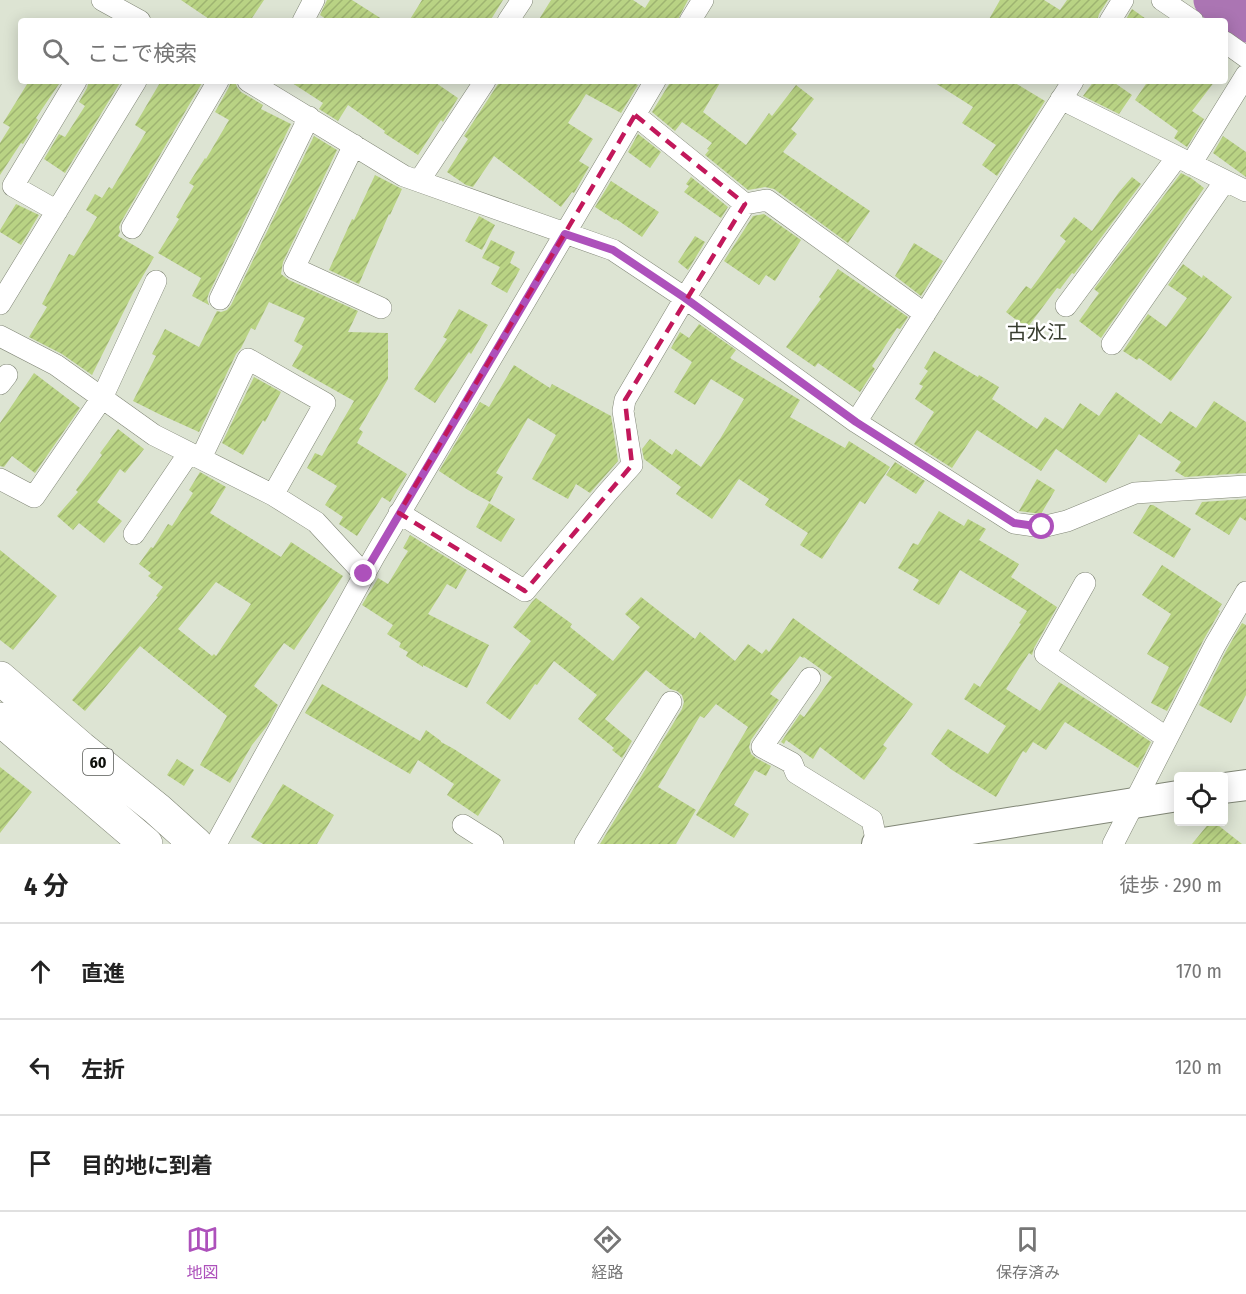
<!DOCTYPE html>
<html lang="ja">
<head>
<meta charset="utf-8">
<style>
	:root { --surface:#fff; --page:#f2f2f2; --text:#222; --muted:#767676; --line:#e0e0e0; --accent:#ad51bb }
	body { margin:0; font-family:"Fira Sans Condensed","Noto Sans JP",sans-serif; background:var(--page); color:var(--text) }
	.controls { position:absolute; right:18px; bottom:18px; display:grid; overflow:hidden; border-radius:6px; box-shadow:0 3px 15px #0003 }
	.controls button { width:54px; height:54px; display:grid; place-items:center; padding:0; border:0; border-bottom:2px solid var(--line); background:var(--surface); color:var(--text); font:30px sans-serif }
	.stop { position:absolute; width:18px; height:18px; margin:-14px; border:4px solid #ad51bb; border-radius:50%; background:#fff }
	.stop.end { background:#ad51bb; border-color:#fff; box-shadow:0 2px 6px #0008 }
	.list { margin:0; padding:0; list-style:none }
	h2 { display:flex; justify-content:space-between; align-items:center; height:78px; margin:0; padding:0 24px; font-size:26px }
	h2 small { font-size:20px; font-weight:400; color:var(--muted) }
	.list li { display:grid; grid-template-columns:39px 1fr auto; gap:18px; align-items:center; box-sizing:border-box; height:96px; padding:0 24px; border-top:2px solid var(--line) }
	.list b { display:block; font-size:22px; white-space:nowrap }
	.list em { font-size:20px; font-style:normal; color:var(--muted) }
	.icon { flex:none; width:33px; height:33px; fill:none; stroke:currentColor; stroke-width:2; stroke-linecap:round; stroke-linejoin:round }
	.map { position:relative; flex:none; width:1246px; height:844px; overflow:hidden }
	.search { position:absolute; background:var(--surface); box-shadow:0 3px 15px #0003; left:18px; right:18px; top:18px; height:66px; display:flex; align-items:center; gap:15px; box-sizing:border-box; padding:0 21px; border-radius:6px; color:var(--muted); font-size:22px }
	.sheet { height:366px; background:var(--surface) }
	nav { display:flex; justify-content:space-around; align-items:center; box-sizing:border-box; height:84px; border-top:2px solid var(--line); background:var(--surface); font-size:16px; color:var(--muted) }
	nav a { display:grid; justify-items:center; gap:3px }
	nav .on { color:var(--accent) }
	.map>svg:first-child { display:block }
</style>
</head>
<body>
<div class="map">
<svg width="1246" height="844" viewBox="0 0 1246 844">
	<defs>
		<pattern id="building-hatch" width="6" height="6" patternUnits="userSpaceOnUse" patternTransform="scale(1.5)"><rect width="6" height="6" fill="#b9d384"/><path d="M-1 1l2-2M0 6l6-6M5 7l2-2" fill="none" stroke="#9eb471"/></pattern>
	</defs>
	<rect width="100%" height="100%" fill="#dde4d3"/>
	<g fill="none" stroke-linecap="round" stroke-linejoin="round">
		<!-- river -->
		<path stroke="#ab75b3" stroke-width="39" d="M1213,0L1246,23"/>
	</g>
	<!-- building -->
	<path fill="url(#building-hatch)" fill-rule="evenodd" d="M181,0H264L250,21H212Z
		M327,0H352L385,21H329L320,15Z
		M422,0H503L490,21H409Z
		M551,0H633L645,8L650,0H688L677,21H538Z
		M1000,0H1044L1060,10L1067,0H1108L1099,14L1097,21H988Z
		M1132,9L1149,21H1125Z
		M29,81H61L36,118L38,120L23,144L21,143L0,175V143L10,127L3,123Z
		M89,81H121L65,173L44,159L59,134L65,137L85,106L79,102L87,88Z
		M161,81H203L121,222L119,227L120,232L118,236L154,257L134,291L92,375L62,354L29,337L47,307L42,304L69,254L74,256L97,217L86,210L95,194L102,198L109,187L112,189L146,132L135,125Z
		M231,81H235L237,87L241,92L263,105L261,109L291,124L209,293L207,299L209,305L192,296L201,278L158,253L179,219L176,217L194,186L189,183L205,158L206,159L229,120L215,112L229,87Z
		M289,81H433L458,98L443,122L441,120L418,155L384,133L385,131L348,105L338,121L319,109L323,103Z
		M500,81H629L638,85L621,113L586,94L568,123L593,139L579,161L589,167L574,193L572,192L561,207L494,156L473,187L466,185L447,172L468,139L464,136Z
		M671,81H721L703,112L746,145L769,113L772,116L796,85L814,99L791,129L797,134L783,152L870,211L848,243L774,189L765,187L748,190L705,155L709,150L707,149L712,143L682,122L675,131L652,112Z
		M932,81H1012L1045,101L997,176L982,165L996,145L962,123L973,107Z
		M1094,81H1112L1132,95L1119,114L1083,96Z
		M1148,81H1215L1192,111L1204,119L1187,147L1174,138L1178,131L1135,100Z
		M638,134L661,152L650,168L628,152Z
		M314,136L337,150L283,262L281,274L289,280L358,311L348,332L388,333V379L359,429L363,432L357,443L407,474L390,502L382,497L357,536L339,524L343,517L325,505L337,486L307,468L315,453L322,456L354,401L292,366L303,346L294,341L305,318L269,302L255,330L251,328L241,348L236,354L199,432L159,414L133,401L156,356L152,354L165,329L199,347L217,311L221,312L227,310L231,305Z
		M1223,136L1246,152V177L1213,153Z
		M1181,173L1191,178L1204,188L1101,338L1079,321L1099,293L1094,289Z
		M375,175L402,189L390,215L389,214L359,284L329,270L352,219L354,220Z
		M691,177L728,207L721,218L684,192L689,186L686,184Z
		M1132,177L1141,184L1074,274L1072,273L1060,289L1057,288L1027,328L1006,312L1026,286L1031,289L1066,241L1060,236L1074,217L1092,231L1119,192Z
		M611,181L659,212L642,237L616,219L615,220L595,207Z
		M16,204L39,215L21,245L0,232V230Z
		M764,214L801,240L775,281L766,275L759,285L724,261L753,216Z
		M479,216L495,225L482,250L465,241Z
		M695,236L705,242L688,270L678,262Z
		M491,240L515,252L510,263L520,269L507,293L491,284L500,267L482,258Z
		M914,243L943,261L921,296L895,276Z
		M1183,264L1202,278L1203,275L1232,297L1171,381L1139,358L1137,360L1123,351L1148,314L1166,327L1187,298L1168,285Z
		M838,269L908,317L900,329L897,328L872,366L875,369L860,392L818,363L815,367L786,347L821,299L819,297Z
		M459,309L488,325L471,354L469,352L435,403L414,389L447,339L443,337Z
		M699,324L736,350L730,358L800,400L790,417L845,448L849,441L890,467L865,504L860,501L822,559L800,545L808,533L765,505L769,499L739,479L712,519L676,494L681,487L644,459L642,449L650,439L672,455L676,449L701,467L720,439L744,399L711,379L695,405L674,392L692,362L671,348L680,332L689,338Z
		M934,351L978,377L979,375L999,387L992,399L1037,429L1045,417L1063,429L1080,403L1099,416L1116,392L1161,424L1170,411L1196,428L1214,401L1246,422V473L1185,477L1175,471L1181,462L1139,434L1106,483L1056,449L1041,471L977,430L952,468L914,444L934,412L915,399L923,386L919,384L928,371L924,368Z
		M514,365L550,388L552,384L611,416L618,461L590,493L576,484L568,499L532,479L556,435L528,418L496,473L503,477L490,502L468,490L439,471L480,402L489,407Z
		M34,373L80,408L35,473L12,456L4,467L0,466V423Z
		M254,377L281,392L265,422L263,420L243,455L222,443Z
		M118,429L144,449L125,473L120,469L97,502L122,521L104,543L79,523L73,530L57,516L78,492L76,490L102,455L100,453Z
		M895,462L925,481L916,494L886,475Z
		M200,472L226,487L210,513L281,557L291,542L343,576L294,650L284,643L254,686L278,705L267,726L252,745L230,783L200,765L227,716L140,646L85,711L72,700L158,597L156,596L163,587L148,576L151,573L139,564L151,547L153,548L168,524L172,526L193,493L189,490ZM216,582L251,604L216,656L214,654L212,656L178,629Z
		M1037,479L1055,490L1041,514L1019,511Z
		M1246,499V521L1240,517L1229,535L1195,514L1202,502Z
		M489,503L515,519L501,542L476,527Z
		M1150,505H1153L1191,529L1174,558L1133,533Z
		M939,511L964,526L968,519L986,529L979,540L1019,564L1011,577L1057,607L1034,648L1032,655L1029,653L1006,689L1040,711L1059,682L1105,711L1151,742L1138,768L1065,722L1046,750L1033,742L1026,753L1023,751L996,797L952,770L931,754L948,729L988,754L1006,726L964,699L974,683L980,687L1021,624L1019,623L1027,611L960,570L939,605L913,590L919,580L898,568L913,543L918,545Z
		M410,535L467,570L456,589L447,584L428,614L489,645L467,688L423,665V667L406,656L408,652L399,647L401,643L387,634L393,625L362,605L378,578L388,584L408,551L403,548Z
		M0,550L57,596L13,650L0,640Z
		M1162,565L1222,604L1218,610L1220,611L1204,639L1167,711L1151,703L1169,667L1147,654L1171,614L1142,595Z
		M641,597L695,639L700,632L735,661L748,644L762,654L766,649L769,652L793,618L913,704L883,745L887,748L864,780L820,747L813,759L786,740L784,744L781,742L800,714L804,717L832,677L804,657L803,658L800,656L770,694L779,700L751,740L749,747L751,754L756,758L771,766L766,776L755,770L734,805L749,814L734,838L696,815L748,727L716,704L704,718L700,716L658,787L696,810L676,844H600L682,709L684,702L682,695L677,691L670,689L646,670L605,719L632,741L622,758L612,750L614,748L578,719L597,695L554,661L537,685L535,684L510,720L486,703L531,641L513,627L532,602L536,598L572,624L570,627L613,661L640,627L625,614Z
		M1242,623L1246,625V695L1231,723L1199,705L1226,651Z
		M322,684L420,741L426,730L441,741V742L454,749L501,780L478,816L447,795L454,784L418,760L410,774L305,713Z
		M177,759L194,770L184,786L167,775Z
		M0,767L32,792L0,833Z
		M283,784L334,815L317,844H263L251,837Z
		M1210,822H1214L1242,844H1192Z"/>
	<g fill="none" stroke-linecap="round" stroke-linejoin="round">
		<defs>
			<path id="street" d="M102,0L140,21
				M1162,0L1193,21
				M303,21L314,0
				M508,21L522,0
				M690,21L703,0
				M1110,21L1123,0
				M1225,42L1246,57
				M248,81L404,176L613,250L685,298L856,422L1014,523L1042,527L1067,521L1135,493L1246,486
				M1061,99L1246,191
				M354,145L294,268L381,308
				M1191,164L1246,75
				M419,181L485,81
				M745,204L767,200L925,314
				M57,211L13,186L76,81
				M132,228L218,81
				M220,299L309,117
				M0,304L136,81
				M1066,306L1177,157
				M0,336L56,365L154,435L273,495L316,522L364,574
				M1112,344L1225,181
				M0,384L7,375
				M856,422L1073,81
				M201,458L248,359L325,403L273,495
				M0,479L34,497L102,398L156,281
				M399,513L525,591L607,493L632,465L623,411L625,400L685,298L745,204L635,115
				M134,534L189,453
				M1085,583L1045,654L1167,738
				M810,678L762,747L792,763L796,773L872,820L877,844
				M463,825L493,844
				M216,844L374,557L655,81
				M585,844L671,702
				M1113,844L1215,645L1246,592"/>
			<path id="secondary" d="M1224,788L1246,785
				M877,844L1178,796"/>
			<path id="primary" d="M0,678L81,748L157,809L196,844
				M0,719L146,844"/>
		</defs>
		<!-- street casing -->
		<use href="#street" stroke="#808676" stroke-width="22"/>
		<!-- secondary casing -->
		<use href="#secondary" stroke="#808676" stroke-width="32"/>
		<!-- primary casing -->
		<use href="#primary" stroke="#808676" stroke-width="34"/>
		<!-- street -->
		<use href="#street" stroke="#fff" stroke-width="21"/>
		<!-- secondary -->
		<use href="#secondary" stroke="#fff" stroke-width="30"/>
		<!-- primary -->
		<use href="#primary" stroke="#fff" stroke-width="33"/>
	</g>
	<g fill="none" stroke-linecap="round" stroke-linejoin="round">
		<!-- route -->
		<path stroke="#ad51bb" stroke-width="8" d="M364,574L565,234L613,250L685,298L856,422L1014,523L1042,527"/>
	</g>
	<!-- marked area -->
	<path fill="none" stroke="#c2185b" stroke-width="4.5" stroke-dasharray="12 8" stroke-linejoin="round" d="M635,115L745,204L625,400L632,465L525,591L399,513Z"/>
	<g text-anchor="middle" stroke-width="5" stroke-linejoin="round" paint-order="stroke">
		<!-- shield labels -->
		<rect fill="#fff" stroke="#565854" stroke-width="1.5" x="83" y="749" width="30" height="26" rx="4.5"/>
		<g font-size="16" font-weight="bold" fill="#0e100b">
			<text x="98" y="768">60</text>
		</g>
		<!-- neighbourhood labels -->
		<g font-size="20" fill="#383d2f" stroke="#fff">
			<text x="1037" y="339">古水江</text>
		</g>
	</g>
</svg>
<div class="controls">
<button><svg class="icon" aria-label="locate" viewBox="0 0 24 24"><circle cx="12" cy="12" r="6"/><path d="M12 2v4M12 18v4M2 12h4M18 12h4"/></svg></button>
</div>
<div class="stop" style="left:1042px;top:527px"></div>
<div class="stop end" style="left:364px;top:574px"></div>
<div class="search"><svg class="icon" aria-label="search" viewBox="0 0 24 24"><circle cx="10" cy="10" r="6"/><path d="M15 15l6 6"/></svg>ここで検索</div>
</div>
<section class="sheet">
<h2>4 分<small>徒歩 · 290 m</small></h2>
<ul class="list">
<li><svg class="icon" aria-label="ahead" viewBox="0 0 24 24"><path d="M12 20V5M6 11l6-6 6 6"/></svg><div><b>直進</b></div><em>170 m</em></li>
<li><svg class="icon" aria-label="left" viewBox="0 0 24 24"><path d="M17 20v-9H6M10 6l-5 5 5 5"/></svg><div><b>左折</b></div><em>120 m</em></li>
<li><svg class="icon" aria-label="arrive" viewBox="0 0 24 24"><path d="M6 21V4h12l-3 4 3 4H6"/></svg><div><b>目的地に到着</b></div></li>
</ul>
</section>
<nav>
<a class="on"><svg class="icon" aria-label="map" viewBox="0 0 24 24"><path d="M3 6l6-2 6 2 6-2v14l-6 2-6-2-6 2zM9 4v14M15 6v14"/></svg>地図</a>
<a><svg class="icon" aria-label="directions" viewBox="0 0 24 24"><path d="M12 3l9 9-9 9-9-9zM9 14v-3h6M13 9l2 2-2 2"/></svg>経路</a>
<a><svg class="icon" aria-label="saved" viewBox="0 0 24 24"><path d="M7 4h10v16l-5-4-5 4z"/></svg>保存済み</a>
</nav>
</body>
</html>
